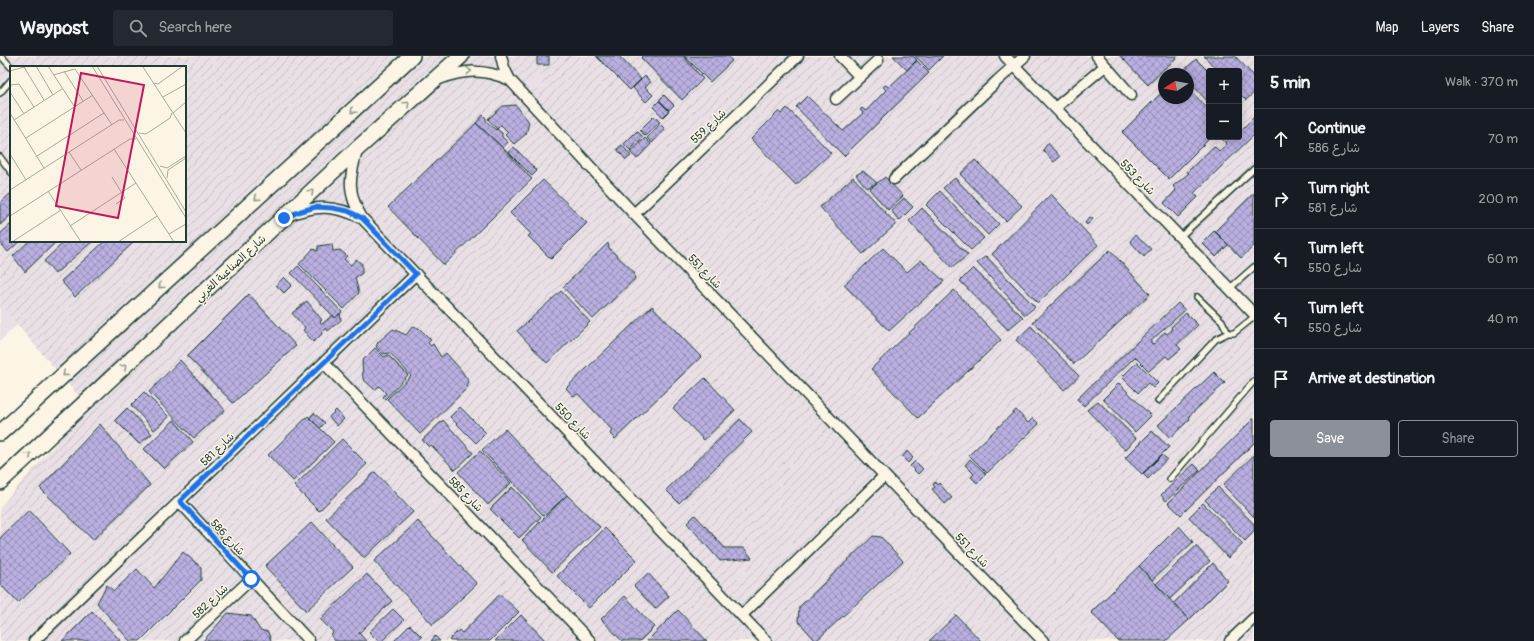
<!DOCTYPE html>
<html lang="en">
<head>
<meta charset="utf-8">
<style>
	:root { --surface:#171b24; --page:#242831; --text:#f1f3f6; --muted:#9ea1a6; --line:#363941; --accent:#8c9099 }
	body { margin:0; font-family:Pangolin,"Playpen Sans Arabic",sans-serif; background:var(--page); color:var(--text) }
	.controls { position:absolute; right:12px; top:12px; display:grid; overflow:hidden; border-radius:4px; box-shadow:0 2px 10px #0003 }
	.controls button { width:36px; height:36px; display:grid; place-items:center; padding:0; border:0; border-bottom:1px solid var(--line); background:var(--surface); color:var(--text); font:20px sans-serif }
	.compass { position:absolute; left:1158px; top:12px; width:36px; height:36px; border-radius:50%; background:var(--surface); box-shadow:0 2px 10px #0003; rotate:259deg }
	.stop { position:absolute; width:12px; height:12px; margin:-9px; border:3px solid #1a73e8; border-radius:50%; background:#fff }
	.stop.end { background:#1a73e8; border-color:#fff; box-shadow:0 1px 4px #0008 }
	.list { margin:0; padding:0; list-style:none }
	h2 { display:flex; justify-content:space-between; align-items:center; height:52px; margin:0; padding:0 16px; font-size:17px }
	h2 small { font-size:13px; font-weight:400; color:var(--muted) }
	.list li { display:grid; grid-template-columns:26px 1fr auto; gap:12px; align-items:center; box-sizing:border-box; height:60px; padding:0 16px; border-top:1px solid var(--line) }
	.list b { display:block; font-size:15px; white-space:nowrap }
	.list p { margin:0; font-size:13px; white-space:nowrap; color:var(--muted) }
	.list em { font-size:13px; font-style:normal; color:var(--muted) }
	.actions { display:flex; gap:8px; padding:12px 16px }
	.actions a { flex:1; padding:9px 0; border:1px solid var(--accent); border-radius:4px; text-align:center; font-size:14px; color:var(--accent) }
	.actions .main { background:var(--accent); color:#fff }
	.icon { flex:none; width:22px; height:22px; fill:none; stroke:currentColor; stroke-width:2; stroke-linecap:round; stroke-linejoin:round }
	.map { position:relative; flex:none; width:1254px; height:585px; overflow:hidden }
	header { display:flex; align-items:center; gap:24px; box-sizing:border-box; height:56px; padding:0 20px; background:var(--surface); border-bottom:1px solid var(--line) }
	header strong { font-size:19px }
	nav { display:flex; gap:22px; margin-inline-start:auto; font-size:14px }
	.search { width:280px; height:36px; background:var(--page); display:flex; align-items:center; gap:10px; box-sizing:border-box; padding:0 14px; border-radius:4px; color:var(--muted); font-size:15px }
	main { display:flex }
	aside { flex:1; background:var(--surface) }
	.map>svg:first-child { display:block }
</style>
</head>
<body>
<header>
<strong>Waypost</strong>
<div class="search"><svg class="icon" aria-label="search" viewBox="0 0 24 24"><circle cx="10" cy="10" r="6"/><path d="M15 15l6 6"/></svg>Search here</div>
<nav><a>Map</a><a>Layers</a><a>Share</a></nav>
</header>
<main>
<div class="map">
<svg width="1254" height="585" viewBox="0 0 1254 585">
	<defs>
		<pattern id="industrial-furrows" width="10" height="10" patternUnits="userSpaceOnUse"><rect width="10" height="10" fill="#e8e0e4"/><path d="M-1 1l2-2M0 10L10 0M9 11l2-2" fill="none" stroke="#c7c1c4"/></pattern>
		<pattern id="building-cross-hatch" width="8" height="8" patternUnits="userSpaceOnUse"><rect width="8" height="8" fill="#b9afe0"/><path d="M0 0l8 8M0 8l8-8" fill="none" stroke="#9690b6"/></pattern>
	</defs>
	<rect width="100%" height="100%" fill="#fcf5e5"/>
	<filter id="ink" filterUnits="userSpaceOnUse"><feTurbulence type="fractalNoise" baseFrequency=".025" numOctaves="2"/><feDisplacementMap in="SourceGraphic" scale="8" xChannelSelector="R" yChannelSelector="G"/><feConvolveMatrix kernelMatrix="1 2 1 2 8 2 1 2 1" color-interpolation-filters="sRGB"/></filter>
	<g filter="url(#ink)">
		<!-- built -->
		<path fill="#e8e0e4" d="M0,228L29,258L0,285Z"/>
		<!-- industrial -->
		<path fill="url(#industrial-furrows)" fill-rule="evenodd" d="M0,0H1254V585H0V451L88,351L0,249ZM11,11H185V185H11ZM1209,15H1239V81H1209ZM1164,18H1188V42H1164Z"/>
		<!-- building -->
		<path fill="url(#building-cross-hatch)" stroke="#1f3d34" d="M537,0H549V9H537Z
			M596,0H619L641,23L630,34Z
			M643,0H683L703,23L682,44L641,2Z
			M684,0H728L732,5L710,26Z
			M893,0H913L917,4L907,14Z
			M915,0H943L929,14Z
			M1120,0H1178L1148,29Z
			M1204,0H1235L1254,20V37L1246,44L1239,37V15H1218Z
			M1196,3L1209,16V47L1188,24V18L1181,17Z
			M917,5L929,17L844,100L796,51L807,40L843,75L863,57L860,54L862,52L866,55L886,34L883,31L885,29L889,31Z
			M645,20L651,26L645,31L653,39L646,46L633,32Z
			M1188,32L1209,54V81H1211L1169,123L1122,76L1164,34V42H1188Z
			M664,39L674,49L669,54L659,44Z
			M659,45L669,55L663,61L653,51Z
			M516,49L529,66L526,78L514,88L505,79L508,76L501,69L497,73L488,63L503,50Z
			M787,52L831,97L796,129L751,83L779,55L781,58Z
			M483,59L486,62V65L496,74L497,73L502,77V81L508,86L503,92L476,67Z
			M654,60L660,66L645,80L640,74Z
			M1254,61V79L1194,137L1198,141L1178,161L1164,147L1176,134L1173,130L1189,117L1187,116L1214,90L1219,95L1227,88L1222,83L1224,81H1239V71L1241,74Z
			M476,67L503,92L532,123L444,209L388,151Z
			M660,68L665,73L652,87L647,82Z
			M637,75L643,81L630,94L624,88Z
			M645,82L651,88L637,103L630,96Z
			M1048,87L1060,101L1054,106L1043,94Z
			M622,89L631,100L626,104L617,93Z
			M514,91L537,115L532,120L508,96Z
			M975,104L1022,150L1006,165L960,118Z
			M863,115L877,127L867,132L856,119Z
			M853,121L896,168L863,198L820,151Z
			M885,121L903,140L888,154L869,133Z
			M955,122L999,168L988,179L943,132Z
			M543,124L587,167L551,203L528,180L531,178L510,157Z
			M940,135L984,182L971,194L926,149Z
			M11,137V159L0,169V147Z
			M1254,137V190L1241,202L1215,175Z
			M1051,138L1098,189L1038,247L992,198Z
			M904,142L913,151L899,165L891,154Z
			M922,152L968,199L952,212L909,165Z
			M1090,161L1093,163L1087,169L1085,167Z
			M11,168V185H20L8,196L0,186V178Z
			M1214,175L1228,189L1216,201L1202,187Z
			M1135,179L1151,193L1144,201L1130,185Z
			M29,185H57L25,216L13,200Z
			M65,185H93L55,218L44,205Z
			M105,185H135L75,241L61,225Z
			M608,187L609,192L634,216L635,223L593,263L563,231Z
			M332,188L333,195L340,194L347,200L344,203L351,209L356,203L362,208V217L355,222L359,237L344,253L299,208L313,193L318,195V190Z
			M883,192L907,216L921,204L944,225L889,275L844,229Z
			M1110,194L1150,238L1074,308L1033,266Z
			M986,200L1035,251L1025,259L977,207Z
			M298,210L342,256L335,262L291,217Z
			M973,212L1023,261L1008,274L960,225Z
			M284,221L292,229L284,237L276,229Z
			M954,234L1001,284L918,362L871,313Z
			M561,235L590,266L547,307L517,275Z
			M249,238L296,290L233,347L187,300Z
			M307,245L322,264L320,266L322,268L333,259L335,262L340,257L341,264L328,275L326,272L321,276L322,278L313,286L303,274L305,272L292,257Z
			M1178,247L1185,254L1151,285V287L1154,288L1165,276L1167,278L1172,274L1171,271L1186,257L1198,269L1177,289L1181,293L1169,303L1166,300L1149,315L1135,301L1084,350L1077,343Z
			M652,250L701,301L615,383L610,378L612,374L578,338L573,340L566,332Z
			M1031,270L1079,320L1064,334L1016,284Z
			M412,271L419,272L431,284L428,287L431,290L433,288L441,301L446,297L461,314L469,326L467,332L420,378L387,343L411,320L390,297L383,298L376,291L378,286L393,273L406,279Z
			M375,292L384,301L388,299L408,319L385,343L383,341L386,337L379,330L375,334L363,323L362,305Z
			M180,304L225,354L194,382L149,336Z
			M1137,306L1158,327L1153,332L1148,327L1138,337L1122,321Z
			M1214,316L1225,327L1189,360L1190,363L1170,382L1158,369Z
			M705,322L735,354L704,384L673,352Z
			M1119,327L1151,360L1135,376L1103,343Z
			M144,336L169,361L154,374L131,349Z
			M1098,345L1136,382L1125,394L1087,354Z
			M460,351L486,377L476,387L450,361Z
			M127,352L152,378L139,388L115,364Z
			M336,354L344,363L337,370L329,361Z
			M1016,354L1028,367L1033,362L1039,368L987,417L969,399Z
			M314,357L325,367L320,372L309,362Z
			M308,360L334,386L293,425L268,399Z
			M1254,362V387L1181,459L1168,447Z
			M740,363L752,376L679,447L666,434Z
			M174,364L193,386L164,413L144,393Z
			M443,364L473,397L455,414L431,389L429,391L422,384Z
			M100,368L150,429L93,484L40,432Z
			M505,373L567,439L544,460L482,394Z
			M1152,375L1169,391L1142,418L1125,402Z
			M342,383L367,408L319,455L294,430Z
			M480,395L511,427L488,449L458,416Z
			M907,395L913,402L908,407L902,401Z
			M1162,399L1167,403L1148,423L1143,418Z
			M1254,399V461L1223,429Z
			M970,403L986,418L977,427L971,421L974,418L965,409Z
			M915,405L923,413L918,418L910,410Z
			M1194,408L1200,414L1166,445L1161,439Z
			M375,416L413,456L364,502L326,462Z
			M935,426L937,429L939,427L952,442L945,448L932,433L935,431L933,429Z
			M512,431L541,461L519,482L490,453Z
			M1218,431L1254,468V476L1245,485L1205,444Z
			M567,439L600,471L552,516L522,484Z
			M1203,447L1243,488L1228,502L1189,461Z
			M29,454L70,498L18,547L0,528V482Z
			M695,459L725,492H744L752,502L720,505L687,467Z
			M418,465L477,528L433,569L374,505Z
			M312,466L353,511L306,555L265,510Z
			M1179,470L1193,486L1152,524L1139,510Z
			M605,472L637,504L589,552L557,520Z
			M873,480L881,481L903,505L816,585L798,565L799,551Z
			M1196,490L1210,505L1170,543L1156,528Z
			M183,496L201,511V524L140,585H130L97,547L107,529L114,535L137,513L154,532Z
			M1213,507L1228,525L1189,564L1174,547Z
			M1139,510L1189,564L1166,585H1118L1091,556Z
			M648,517L669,540L655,553L634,530Z
			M367,518L392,545L359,577L366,585H335L331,580L333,576L320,563Z
			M500,538L519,556L490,585H450L449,584L459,574L462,577Z
			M625,540L654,571L640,585H622L601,563Z
			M393,553L404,564L382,585H378L369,576Z
			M678,554L707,585H647Z
			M92,555L121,585H62Z
			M228,557L251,560L260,574L268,576L271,585H203Z
			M521,559L546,585H495Z
			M956,559L981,585H929Z
			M410,569L422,581L418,585H394Z
			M435,580L440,585H431Z"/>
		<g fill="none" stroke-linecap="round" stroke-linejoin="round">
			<defs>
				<path id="lane" d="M1,0L11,11
					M0,37L11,24
					M0,101L11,116
					M1180,181L1254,113
					M1229,233L1254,211
					M1197,241L1222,265L1228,277
					M1158,345L1216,283L1228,277H1234L1254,261
					M1170,423L1254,325"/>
				<path id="street" d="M501,0L504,12L510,24L634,158L1043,585
					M840,0L860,21
					M1005,0L1254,258
					M1097,0L1131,39
					M439,23C466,13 484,13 510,24
					M836,43L878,4
					M1055,52L1105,10
					M357,95C349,122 347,137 362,162L766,585
					M894,123L998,24L1025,0
					M634,158L798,0
					M290,159C317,148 336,150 362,162
					M324,307L590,585
					M179,445L309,585
					M742,559L884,420
					M34,585L416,218
					M185,585L251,523
					M1230,585L1254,562"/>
				<path id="primary" d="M0,377L412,0
					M0,426L357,93L461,0"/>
			</defs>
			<!-- lane casing -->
			<use href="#lane" stroke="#1f3d34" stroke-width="8"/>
			<!-- street casing -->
			<use href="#street" stroke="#1f3d34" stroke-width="13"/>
			<!-- primary casing -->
			<use href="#primary" stroke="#1f3d34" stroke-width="18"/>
			<!-- lane -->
			<use href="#lane" stroke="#fcf5e5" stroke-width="5"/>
			<!-- street -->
			<use href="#street" stroke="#fcf5e5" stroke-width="10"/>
			<!-- primary -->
			<use href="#primary" stroke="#fcf5e5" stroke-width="15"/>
		</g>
		<!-- one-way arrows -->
		<defs><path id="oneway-chevron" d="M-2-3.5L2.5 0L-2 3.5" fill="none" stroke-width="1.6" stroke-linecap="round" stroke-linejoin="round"/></defs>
		<g stroke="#8e998c">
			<use href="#oneway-chevron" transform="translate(469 15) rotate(-3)"/>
			<use href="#oneway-chevron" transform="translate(407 48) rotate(-43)"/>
			<use href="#oneway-chevron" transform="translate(353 55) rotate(138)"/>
			<use href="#oneway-chevron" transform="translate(311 136) rotate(-43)"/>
			<use href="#oneway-chevron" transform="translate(257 142) rotate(138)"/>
			<use href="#oneway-chevron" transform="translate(161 230) rotate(138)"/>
			<use href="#oneway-chevron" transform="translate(124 311) rotate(-43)"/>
			<use href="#oneway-chevron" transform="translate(65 318) rotate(138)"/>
			<use href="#oneway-chevron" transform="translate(29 399) rotate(-43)"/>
		</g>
	</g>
	<g fill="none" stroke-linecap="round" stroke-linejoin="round" filter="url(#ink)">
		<!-- route -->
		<path stroke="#1a73e8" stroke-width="5" d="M251,523L180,445L416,218L362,162L348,155L332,152L316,151L301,155L284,162"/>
	</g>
	<g text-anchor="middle" stroke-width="3" stroke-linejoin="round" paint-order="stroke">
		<!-- street labels -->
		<g font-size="11" fill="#1f3d34" stroke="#fcf5e5">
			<text transform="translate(708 70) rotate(-44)" y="4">شارع 559</text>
			<text transform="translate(1138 121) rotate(46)" y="4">شارع 553</text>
			<text transform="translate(230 212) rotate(-43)" y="4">شارع الصناعية الغربي</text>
			<text transform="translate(705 215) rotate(46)" y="4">شارع 551</text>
			<text transform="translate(573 365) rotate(46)" y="4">شارع 550</text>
			<text transform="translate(217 393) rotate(-44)" y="4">شارع 581</text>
			<text transform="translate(466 438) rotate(46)" y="4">شارع 585</text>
			<text transform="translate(228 481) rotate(47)" y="4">شارع 586</text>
			<text transform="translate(972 494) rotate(46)" y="4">شارع 551</text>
			<text transform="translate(210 545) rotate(-43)" y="4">شارع 582</text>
		</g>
	</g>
	<!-- overview -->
	<g transform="translate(10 10)">
		<rect width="176" height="176" fill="#fcf5e5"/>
		<path fill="none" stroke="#a4ab9e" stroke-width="1" d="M26,0L43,29M38,0L64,40M82,0L176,152M87,0L176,146M14,1L34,34M133,1L176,67M0,5L18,0M54,5L73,35M43,9L65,3L102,59M144,17L148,18L173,0M0,19L9,18L24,41M0,26L14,48M153,31L176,18M0,47L34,102M163,47L176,36M4,54L52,23M129,67L136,68L160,52L162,47M16,72L83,29M104,83L164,176M59,86L71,104M0,88L16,114M27,90L94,47M150,100L157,102L176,90M102,111L115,132L106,138M157,112L158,104L176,92M0,124L109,54H114M38,125L71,176M0,150L120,73H126M60,160L126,117M159,168L176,158M2,176L51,144M108,176L147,150"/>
		<path fill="#c2185b" fill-opacity="0.15" stroke="#c2185b" stroke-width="2" d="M71,7L134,19L108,152L46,140Z"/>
		<rect width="176" height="176" fill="none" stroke="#1f3d34" stroke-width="2"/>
	</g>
</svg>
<div class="controls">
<button>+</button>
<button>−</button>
</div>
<svg class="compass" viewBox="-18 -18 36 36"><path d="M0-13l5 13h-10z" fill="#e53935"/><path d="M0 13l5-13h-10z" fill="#9ea1a6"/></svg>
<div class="stop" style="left:251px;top:523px"></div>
<div class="stop end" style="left:284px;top:162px"></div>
</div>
<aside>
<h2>5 min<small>Walk · 370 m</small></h2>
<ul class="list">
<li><svg class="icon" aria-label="ahead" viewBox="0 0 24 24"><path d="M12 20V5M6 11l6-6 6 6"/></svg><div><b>Continue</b><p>شارع 586</p></div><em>70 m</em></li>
<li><svg class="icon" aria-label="right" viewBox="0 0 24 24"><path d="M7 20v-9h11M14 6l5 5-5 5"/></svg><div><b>Turn right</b><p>شارع 581</p></div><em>200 m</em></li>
<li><svg class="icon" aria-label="left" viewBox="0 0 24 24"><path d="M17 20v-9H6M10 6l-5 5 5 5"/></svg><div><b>Turn left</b><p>شارع 550</p></div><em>60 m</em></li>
<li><svg class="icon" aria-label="left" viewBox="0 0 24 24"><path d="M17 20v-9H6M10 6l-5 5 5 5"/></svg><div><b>Turn left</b><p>شارع 550</p></div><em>40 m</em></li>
<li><svg class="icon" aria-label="arrive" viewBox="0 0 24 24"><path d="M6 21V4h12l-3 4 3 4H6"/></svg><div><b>Arrive at destination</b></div></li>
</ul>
<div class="actions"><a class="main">Save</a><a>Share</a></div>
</aside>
</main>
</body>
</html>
